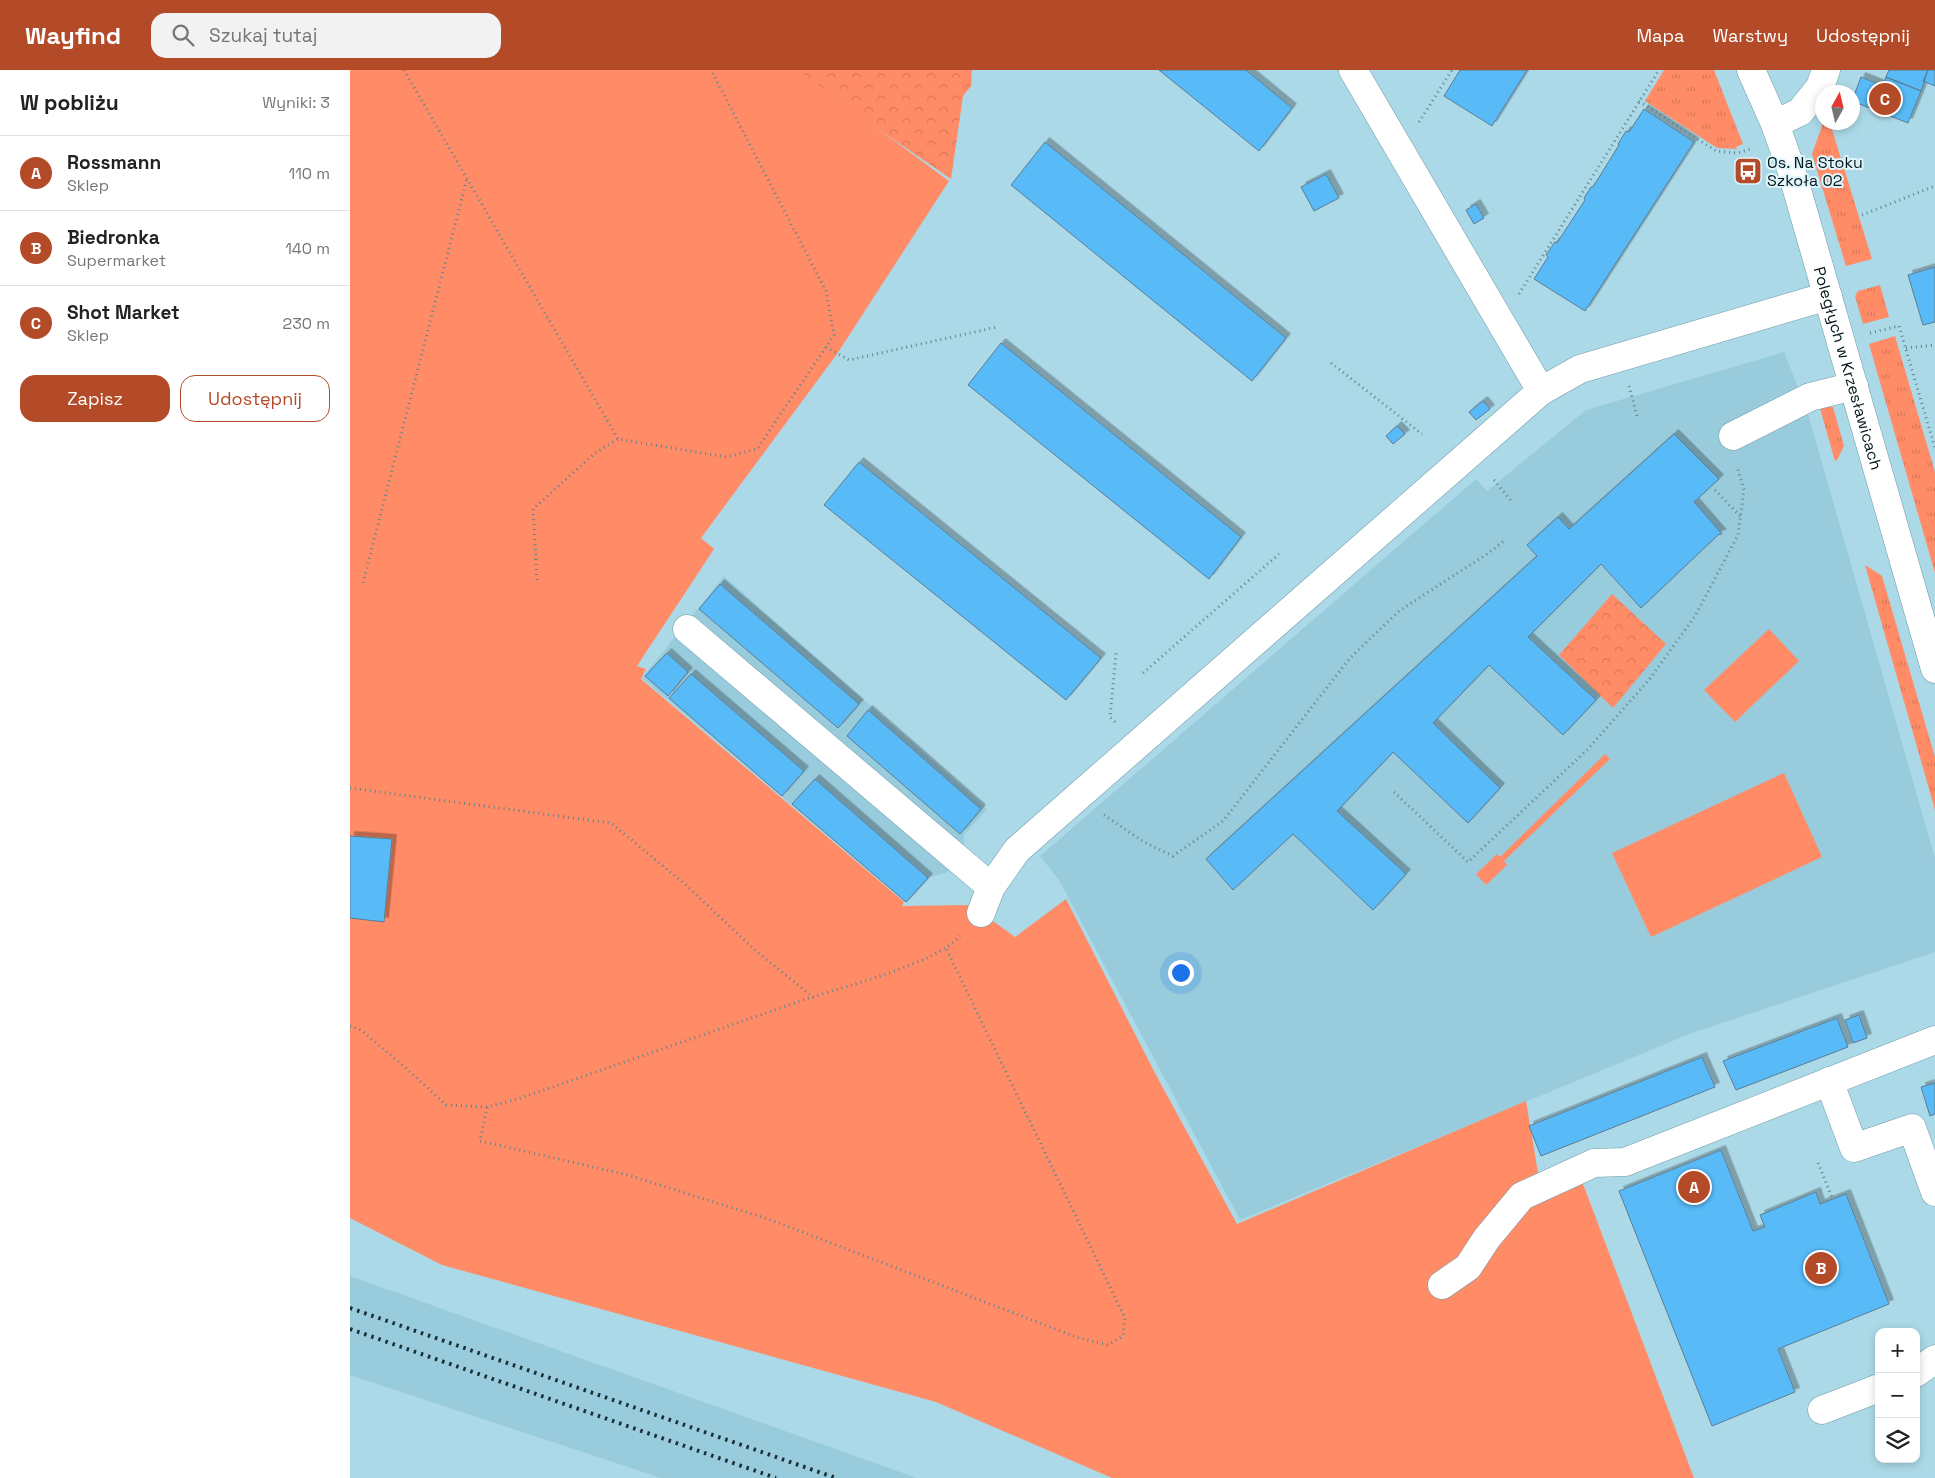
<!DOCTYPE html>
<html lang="pl">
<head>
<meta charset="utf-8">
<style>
	:root { --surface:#fff; --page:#f2f2f2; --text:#222; --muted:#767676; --line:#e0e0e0; --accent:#b34b28 }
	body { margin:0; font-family:"Space Grotesk",sans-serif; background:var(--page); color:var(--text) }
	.controls { position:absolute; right:15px; bottom:15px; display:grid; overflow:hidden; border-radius:10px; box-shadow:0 2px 8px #0003 }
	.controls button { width:45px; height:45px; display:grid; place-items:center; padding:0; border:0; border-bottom:1px solid var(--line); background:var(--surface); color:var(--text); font:25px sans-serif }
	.compass { position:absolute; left:1465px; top:15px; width:45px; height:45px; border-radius:50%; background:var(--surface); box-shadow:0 2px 8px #0003; rotate:8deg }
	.you { position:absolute; left:830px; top:902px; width:18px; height:18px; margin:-12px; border:4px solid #fff; border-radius:50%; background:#1a73e8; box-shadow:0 0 0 8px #1a73e833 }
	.badge { display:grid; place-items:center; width:32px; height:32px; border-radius:50%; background:var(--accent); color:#fff; font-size:16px; font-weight:700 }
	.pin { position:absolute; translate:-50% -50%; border:2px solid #fff; box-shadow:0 1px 5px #0006 }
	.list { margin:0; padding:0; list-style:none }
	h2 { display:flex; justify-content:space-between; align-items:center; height:65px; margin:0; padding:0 20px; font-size:21px }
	h2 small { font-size:16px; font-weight:400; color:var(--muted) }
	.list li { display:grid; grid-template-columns:32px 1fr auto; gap:15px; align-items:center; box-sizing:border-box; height:75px; padding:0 20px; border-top:1px solid var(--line) }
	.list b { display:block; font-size:19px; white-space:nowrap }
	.list p { margin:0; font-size:16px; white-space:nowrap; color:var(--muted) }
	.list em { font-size:16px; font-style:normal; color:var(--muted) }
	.actions { display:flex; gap:10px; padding:15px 20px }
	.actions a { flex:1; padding:11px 0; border:1px solid var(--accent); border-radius:15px; text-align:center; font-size:18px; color:var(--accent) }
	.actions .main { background:var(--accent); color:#fff }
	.icon { flex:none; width:28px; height:28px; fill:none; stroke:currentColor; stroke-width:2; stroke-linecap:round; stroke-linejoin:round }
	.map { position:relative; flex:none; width:1585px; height:1408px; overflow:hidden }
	header { display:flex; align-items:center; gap:30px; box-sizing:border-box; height:70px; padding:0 25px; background:var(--accent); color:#fff }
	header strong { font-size:24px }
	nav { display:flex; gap:28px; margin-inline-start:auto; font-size:18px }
	.search { width:350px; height:45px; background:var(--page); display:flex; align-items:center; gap:12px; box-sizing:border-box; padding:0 18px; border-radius:15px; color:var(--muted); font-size:19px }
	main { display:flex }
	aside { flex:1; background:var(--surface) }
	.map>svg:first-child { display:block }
</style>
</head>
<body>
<header>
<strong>Wayfind</strong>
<div class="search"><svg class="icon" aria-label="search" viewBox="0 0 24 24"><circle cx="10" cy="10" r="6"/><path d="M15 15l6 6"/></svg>Szukaj tutaj</div>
<nav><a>Mapa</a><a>Warstwy</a><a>Udostępnij</a></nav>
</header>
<main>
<aside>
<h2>W pobliżu<small>Wyniki: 3</small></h2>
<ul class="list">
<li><span class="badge">A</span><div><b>Rossmann</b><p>Sklep</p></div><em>110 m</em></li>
<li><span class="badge">B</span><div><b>Biedronka</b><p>Supermarket</p></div><em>140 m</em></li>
<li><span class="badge">C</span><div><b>Shot Market</b><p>Sklep</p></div><em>230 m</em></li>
</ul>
<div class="actions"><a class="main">Zapisz</a><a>Udostępnij</a></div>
</aside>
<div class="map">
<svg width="1585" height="1408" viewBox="0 0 1585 1408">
	<defs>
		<pattern id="grass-tufts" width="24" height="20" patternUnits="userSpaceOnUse" patternTransform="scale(1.25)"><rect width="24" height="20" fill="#ff8c67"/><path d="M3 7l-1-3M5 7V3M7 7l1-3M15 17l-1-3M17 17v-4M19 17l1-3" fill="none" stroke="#d97859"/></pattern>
		<pattern id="park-crowns" width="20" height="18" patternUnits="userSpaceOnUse" patternTransform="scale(1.25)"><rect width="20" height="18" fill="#ff8c67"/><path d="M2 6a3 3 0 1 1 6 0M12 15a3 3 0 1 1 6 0" fill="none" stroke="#d97859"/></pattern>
		<filter id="shadow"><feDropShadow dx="4.5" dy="-4.5" stdDeviation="0" flood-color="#0004"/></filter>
	</defs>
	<rect width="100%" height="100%" fill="#acd9e7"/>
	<!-- built -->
	<path fill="#98ccdd" d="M1434,282L1457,340L1585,788V882L1342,963L890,1150L709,810L690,786L1126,409L1137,421L1236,340Z
		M374,506L637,739L614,765V783L596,803L580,807L557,833L292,608Z
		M0,1206L567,1408H311L0,1305Z"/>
	<!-- grass -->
	<path fill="url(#grass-tufts)" d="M1314,0H1364L1393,74L1386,77L1387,79L1367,78L1295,31Z
		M1473,53H1480L1522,189L1496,196L1462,84Z
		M1530,215L1539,247L1513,254L1505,226L1508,221Z
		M1545,266L1585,402V503L1519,274Z
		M1469,335L1483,337L1494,376L1487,390L1485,391Z
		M1515,495L1532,506L1585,687V740Z"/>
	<!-- park -->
	<path fill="url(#park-crowns)" d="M442,0H622L621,16L613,26L601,109Z
		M1262,524L1316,574L1263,638L1209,585Z"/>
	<!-- garden -->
	<path fill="#ff8c67" d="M0,0H448L599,111L487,284L351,468L364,479L287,596L296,599L291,609L554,832L552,836L621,835L665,867L716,829L806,1005L887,1154L1176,1031L1188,1103L1224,1090L1344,1408H762L586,1332L92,1195L0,1148Z
		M1419,559L1449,591L1385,652L1354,620Z
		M1255,684L1260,689L1154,791L1157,795L1136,815L1126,804L1147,784L1150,787Z
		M1434,703L1472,787L1301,867L1262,783Z"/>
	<!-- building -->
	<path fill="#59bbf8" stroke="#5b7c93" filter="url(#shadow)" d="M809,0H896L942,38L909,81Z
		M1110,0H1177L1142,56L1094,26Z
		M1539,0H1578L1571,21L1536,7Z
		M1578,0H1585V16L1573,11Z
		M1511,7L1533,16L1536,7L1571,21L1558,53L1502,31Z
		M1294,39L1344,72L1235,241L1184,209L1198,187L1196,185L1205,172L1207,173L1235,130L1234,128L1241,117H1243L1269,75L1268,74L1276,61L1279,62Z
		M695,72L936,268L902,311L661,115Z
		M976,104L989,128L964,141L951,117Z
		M1126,134L1134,148L1124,154L1116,140Z
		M1585,197V252L1573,255L1558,205Z
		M651,273L891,467L859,509L618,315Z
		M1133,331L1140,339L1126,350L1119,342Z
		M1047,356L1055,364L1043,374L1036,366Z
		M1324,364L1369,409L1344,432L1372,464H1369L1291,538L1251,494L1178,567L1246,630L1213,665L1139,595L1083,653L1150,718L1118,753L1043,682L987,741L1056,804L1023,840L943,764L883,820L856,789L1187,486L1177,475L1208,447L1219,459Z
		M509,392L751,588L716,630L474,435Z
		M370,514L509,634L488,658L349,539Z
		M317,583L338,602L318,626L295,606Z
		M341,604L454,701L432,726L319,628Z
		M518,640L631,739L610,764L497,666Z
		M465,709L578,808L556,832L442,734Z
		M0,766L42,769L34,852L0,848Z
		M1509,945L1517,968L1503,973L1495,950Z
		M1487,948L1498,977L1386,1020L1373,991Z
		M1352,987L1365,1017L1191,1086L1179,1056Z
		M1585,1013V1044L1580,1046L1571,1017Z
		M1371,1080L1403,1161L1415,1157L1410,1145L1466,1122L1470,1134L1496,1124L1539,1234L1428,1279L1445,1322L1362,1356L1269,1121Z"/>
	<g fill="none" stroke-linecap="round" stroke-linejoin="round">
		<defs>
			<g id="minor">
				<path d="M1003,0L1191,321"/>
				<path id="s1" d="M1401,0L1425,54L1441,99L1585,599"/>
				<path d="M1425,54L1450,42L1470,17L1476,0"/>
				<path d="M1383,366L1460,327L1504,316"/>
				<path d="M337,559L641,817"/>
				<path d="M631,843L641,817L667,780L1191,321L1230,299L1478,226"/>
				<path d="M1479,1011L1504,1078L1562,1058L1585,1122"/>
				<path d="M1092,1215L1118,1197L1137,1168L1172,1126L1244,1093L1275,1092L1585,970"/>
				<path d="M1566,1303L1585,1289"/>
				<path d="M1472,1340L1529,1318"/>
			</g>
		</defs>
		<!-- minor casing -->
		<use href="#minor" stroke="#6f9ba8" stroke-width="29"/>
		<!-- path -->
		<path stroke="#62838d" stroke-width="3" stroke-dasharray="1 4" stroke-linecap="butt" d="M54,0L268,369L376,387L407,379L484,265L476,221L361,0
			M1289,31L1366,81L1388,83L1401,79
			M1069,52L1102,0
			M1512,145L1585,116
			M1169,224L1309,0
			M1520,263L1549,256L1585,378
			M476,277L499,290L647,257
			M1556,278L1585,275
			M981,293L1072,364
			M1279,316L1287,346
			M1144,410L1162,432
			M1365,420L1390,446
			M187,510L183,439L245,383L268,369
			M13,513L117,108
			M793,603L929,484
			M765,652L760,647L766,583
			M0,718L261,753L336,815L407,882L463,927C498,915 587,893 610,866
			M1044,722L1118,792L1237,680L1299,610L1345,546L1388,465L1394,420L1387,396
			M754,745L794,772L823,786L873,751L1000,588L1049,541L1137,484L1154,471
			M0,956L11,960L57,999L96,1035L137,1037L168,1029L462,927
			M137,1037L130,1071L278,1105L421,1150L729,1268L758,1275L773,1266L775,1248L596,878
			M1468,1093L1483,1130"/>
		<!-- minor -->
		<use href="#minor" stroke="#fff" stroke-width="28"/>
		<!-- rail -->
		<path stroke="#1a2f35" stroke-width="4" stroke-dasharray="2.5 5" stroke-linecap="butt" d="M0,1238L486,1408
			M0,1259L426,1408"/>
	</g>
	<!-- icons -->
	<defs>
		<symbol id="bus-square" viewBox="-11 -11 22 22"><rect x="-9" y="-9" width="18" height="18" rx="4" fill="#b34b28" stroke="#e0f6fd"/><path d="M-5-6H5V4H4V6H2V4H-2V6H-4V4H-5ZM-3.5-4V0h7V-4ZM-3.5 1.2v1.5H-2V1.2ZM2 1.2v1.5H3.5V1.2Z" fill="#fff"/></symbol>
	</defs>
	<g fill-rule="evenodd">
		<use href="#bus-square" x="1382" y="85" width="32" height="32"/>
	</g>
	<g text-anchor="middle" stroke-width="4" stroke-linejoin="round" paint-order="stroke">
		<!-- poi labels -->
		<g font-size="16" fill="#05161b" stroke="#e0f6fd" text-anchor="start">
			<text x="1417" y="98">Os. Na Stoku<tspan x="1417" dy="18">Szkoła 02</tspan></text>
		</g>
		<!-- street labels -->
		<g font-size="16" fill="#05161b" stroke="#e0f6fd">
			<text dy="6" stroke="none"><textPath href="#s1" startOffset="314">Poległych w Krzesławicach</textPath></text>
		</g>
	</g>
</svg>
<div class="controls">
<button>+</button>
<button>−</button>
<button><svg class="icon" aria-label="layers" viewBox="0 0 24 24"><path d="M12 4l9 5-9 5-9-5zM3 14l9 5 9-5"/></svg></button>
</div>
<svg class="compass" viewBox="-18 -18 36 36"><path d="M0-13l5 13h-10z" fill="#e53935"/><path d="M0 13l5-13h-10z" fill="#767676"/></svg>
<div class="you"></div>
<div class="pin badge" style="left:1344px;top:1117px">A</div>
<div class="pin badge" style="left:1471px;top:1198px">B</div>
<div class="pin badge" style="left:1535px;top:29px">C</div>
</div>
</main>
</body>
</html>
